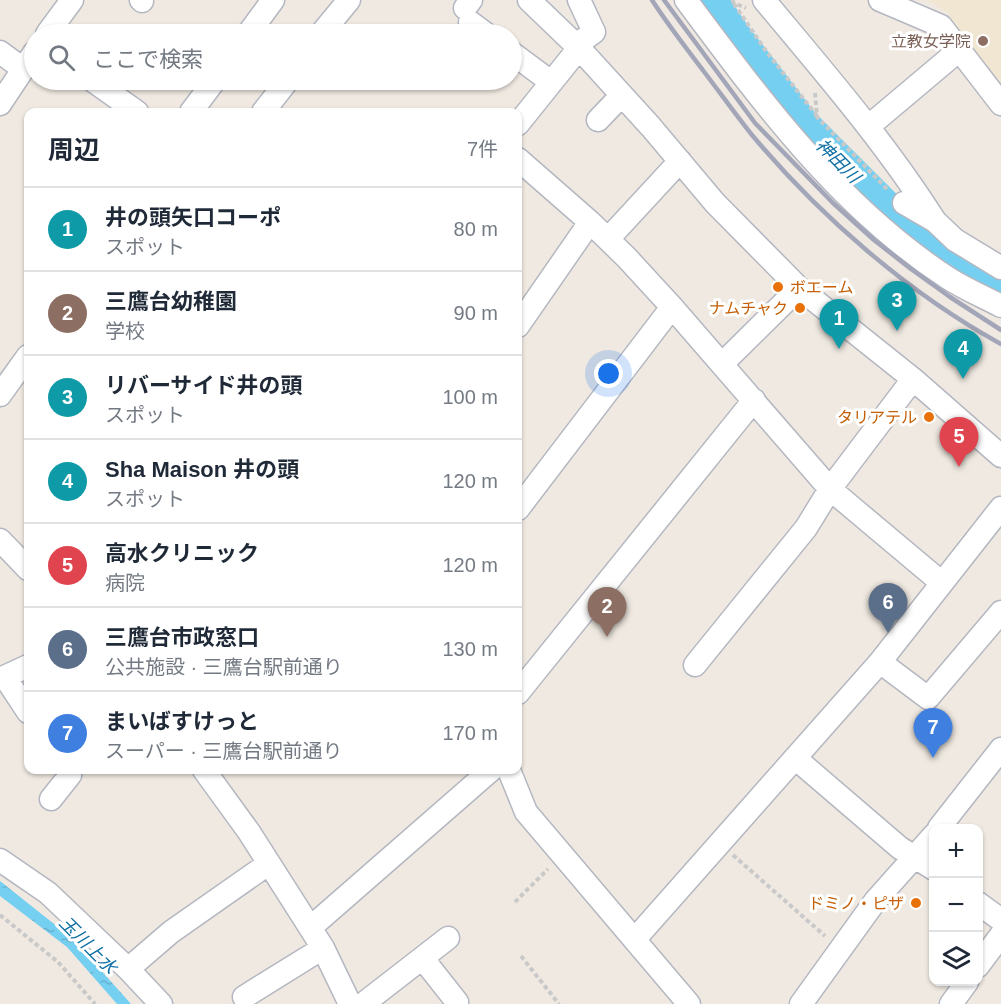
<!DOCTYPE html>
<html lang="ja">
<head>
<meta charset="utf-8">
<style>
	:root { --surface:#fff; --page:#f2f2f3; --text:#1f2937; --muted:#747a83; --line:#e0e1e3; --accent:#ea580c }
	body { margin:0; font-family:Arial,"Noto Sans JP",sans-serif; background:var(--page); color:var(--text) }
	.controls { position:absolute; right:18px; bottom:18px; display:grid; overflow:hidden; border-radius:12px; box-shadow:0 2px 4px #0004 }
	.controls button { width:54px; height:54px; display:grid; place-items:center; padding:0; border:0; border-bottom:2px solid var(--line); background:var(--surface); color:var(--text); font:30px sans-serif }
	.you { position:absolute; left:609px; top:374px; width:21px; height:21px; margin:-15px; border:4px solid #fff; border-radius:50%; background:#1a73e8; box-shadow:0 0 0 9px #1a73e833 }
	.badge { display:grid; place-items:center; width:39px; height:39px; border-radius:50%; background:var(--accent); color:#fff; font-size:20px; font-weight:700 }
	.pin { position:absolute; translate:-50% -50px; filter:drop-shadow(0 2px 3px #0008) }
	.pin::after { content:''; position:absolute; top:32px; width:21px; height:18px; background:inherit; clip-path:polygon(0 0,100% 0,50% 100%) }
	.list { margin:0; padding:0; list-style:none }
	h2 { display:flex; justify-content:space-between; align-items:center; height:78px; margin:0; padding:0 24px; font-size:26px }
	h2 small { font-size:20px; font-weight:400; color:var(--muted) }
	.list li { display:grid; grid-template-columns:39px 1fr auto; gap:18px; align-items:center; box-sizing:border-box; height:84px; padding:0 24px; border-top:2px solid var(--line) }
	.list b { display:block; font-size:22px; white-space:nowrap }
	.list p { margin:0; font-size:20px; white-space:nowrap; color:var(--muted) }
	.list em { font-size:20px; font-style:normal; color:var(--muted) }
	.icon { flex:none; width:33px; height:33px; fill:none; stroke:currentColor; stroke-width:2; stroke-linecap:round; stroke-linejoin:round }
	.map { position:relative; flex:none; width:1001px; height:1004px; overflow:hidden }
	.search { position:absolute; background:var(--surface); box-shadow:0 2px 4px #0004; left:24px; top:24px; width:498px; height:66px; display:flex; align-items:center; gap:15px; box-sizing:border-box; padding:0 21px; border-radius:33px; color:var(--muted); font-size:22px }
	.panel { position:absolute; background:var(--surface); box-shadow:0 2px 4px #0004; left:24px; top:108px; width:498px; height:666px; border-radius:12px }
	.map>svg:first-child { display:block }
</style>
</head>
<body>
<div class="map">
<svg width="1001" height="1004" viewBox="0 0 1001 1004">
	<defs>
		<pattern id="water-ripples" width="26" height="14" patternUnits="userSpaceOnUse" patternTransform="scale(1.5)"><rect width="26" height="14" fill="#75cff0"/><path d="M2 4q2-2 4 0t4 0M15 11q2-2 4 0t4 0" fill="none" stroke="#66b2ce"/></pattern>
	</defs>
	<rect width="100%" height="100%" fill="#efe9e1"/>
	<!-- education -->
	<path fill="#f0e6d1" d="M927,0H1001V90L982,69L947,12Z"/>
	<!-- water -->
	<path fill="url(#water-ripples)" d="M0,881L73,939L131,1004H117L67,947L0,896Z"/>
	<g fill="none" stroke-linecap="round" stroke-linejoin="round">
		<!-- river -->
		<path stroke="#75cff0" stroke-width="36" d="M709,0L734,37L801,124L894,217L974,272L1001,285"/>
		<defs>
			<path id="minor" d="M141,0L142,1
				M529,0L579,48L651,127L715,203L799,288L913,379L1001,456
				M686,0C762,102 840,208 948,278C965,289 984,297 1001,306
				M764,0C824,72 885,142 935,221
				M880,0L941,26L1001,104
				M465,8L471,0
				M470,22L486,34
				M47,34L72,0
				M248,34L273,0
				M321,34L349,0
				M576,45L594,32L579,0
				M0,52L23,69
				M512,53L551,82
				M92,80L137,112
				M0,104L34,53
				M191,112L215,80
				M263,112L288,80
				M598,120L622,95
				M518,124L579,48
				M869,126L958,51
				M518,159L590,222L627,258L672,307L830,489L942,583
				M904,203L935,221L955,240L1001,268
				M608,239L680,161
				M518,326L590,222
				M722,364L799,288
				M0,395L28,356
				M518,509L672,307
				M0,540L28,569
				M880,662L928,698L1001,612
				M695,665L806,528L830,489L913,379
				M5,677L28,712
				M0,679L28,666
				M518,693L754,400
				M795,758L900,848L934,869
				M204,770L249,832L323,948L350,1004
				M509,770L526,812L689,1004
				M51,799L70,775L67,770
				M939,828L1001,749
				M0,860L48,893L128,969L161,1004
				M978,903L1001,920
				M310,928L491,770
				M635,939L880,662L1001,508
				M423,959L457,1002L456,1004
				M978,966L1001,935
				M128,969L171,932L268,864
				M244,997L323,948
				M363,1004L448,938
				M801,1004L876,900L934,835
				M951,1004L967,982"/>
		</defs>
		<!-- minor casing -->
		<use href="#minor" stroke="#b4b7c1" stroke-width="25"/>
		<!-- path -->
		<path stroke="#c9c9c9" stroke-width="4" stroke-dasharray="4.5 3" stroke-linecap="butt" d="M732,0L734,3L746,8
			M734,4L766,51L817,116
			M815,93L817,117L887,189
			M733,855L825,936
			M515,902L548,869
			M0,915L58,962L95,1004
			M521,956L559,1004"/>
		<!-- minor -->
		<use href="#minor" stroke="#fff" stroke-width="22"/>
		<!-- rail -->
		<path stroke="#a3a6b8" stroke-width="4.5" d="M652,0C668,25 687,49 705,73C721,94 736,115 752,135C820,216 908,293 1001,344
			M664,0L755,123L833,203L874,240L911,269L950,297L1001,330"/>
	</g>
	<!-- markers -->
	<circle fill="#8d6e63" stroke="#fff" stroke-width="2" cx="983" cy="41" r="6"/>
	<g fill="#e8710a" stroke="#fff" stroke-width="2">
		<circle cx="778" cy="287" r="6"/>
		<circle cx="800" cy="308" r="6"/>
		<circle cx="929" cy="417" r="6"/>
		<circle cx="916" cy="903" r="6"/>
	</g>
	<g text-anchor="middle" stroke-width="6" stroke-linejoin="round" paint-order="stroke">
		<!-- education labels -->
		<g font-size="16" fill="#785e54" stroke="#fff" text-anchor="end">
			<text x="971" y="47">立教女学院</text>
		</g>
		<!-- food labels -->
		<g font-size="16" fill="#c56008" stroke="#fff" text-anchor="end">
			<text x="790" y="293" text-anchor="start">ボエーム</text>
			<text x="788" y="314">ナムチャク</text>
			<text x="917" y="423">タリアテル</text>
			<text x="904" y="909">ドミノ・ピザ</text>
		</g>
		<!-- water labels -->
		<g font-size="18" font-style="italic" fill="#0d6fa3" stroke="#fff">
			<text transform="translate(838 161) rotate(45)" y="6">神田川</text>
			<text transform="translate(88 945) rotate(45)" y="6">玉川上水</text>
		</g>
	</g>
</svg>
<div class="controls">
<button>+</button>
<button>−</button>
<button><svg class="icon" aria-label="layers" viewBox="0 0 24 24"><path d="M12 4l9 5-9 5-9-5zM3 14l9 5 9-5"/></svg></button>
</div>
<div class="you"></div>
<div class="pin badge" style="left:839px;top:349px;background:#0f9aa8">1</div>
<div class="pin badge" style="left:607px;top:637px;background:#8d6e63">2</div>
<div class="pin badge" style="left:897px;top:331px;background:#0f9aa8">3</div>
<div class="pin badge" style="left:963px;top:379px;background:#0f9aa8">4</div>
<div class="pin badge" style="left:959px;top:467px;background:#e0444e">5</div>
<div class="pin badge" style="left:888px;top:633px;background:#5c6f8a">6</div>
<div class="pin badge" style="left:933px;top:758px;background:#3f7fe0">7</div>
<div class="search"><svg class="icon" aria-label="search" viewBox="0 0 24 24"><circle cx="10" cy="10" r="6"/><path d="M15 15l6 6"/></svg>ここで検索</div>
<section class="panel">
<h2>周辺<small>7件</small></h2>
<ul class="list">
<li><span class="badge" style="background:#0f9aa8">1</span><div><b>井の頭矢口コーポ</b><p>スポット</p></div><em>80 m</em></li>
<li><span class="badge" style="background:#8d6e63">2</span><div><b>三鷹台幼稚園</b><p>学校</p></div><em>90 m</em></li>
<li><span class="badge" style="background:#0f9aa8">3</span><div><b>リバーサイド井の頭</b><p>スポット</p></div><em>100 m</em></li>
<li><span class="badge" style="background:#0f9aa8">4</span><div><b>Sha Maison 井の頭</b><p>スポット</p></div><em>120 m</em></li>
<li><span class="badge" style="background:#e0444e">5</span><div><b>高水クリニック</b><p>病院</p></div><em>120 m</em></li>
<li><span class="badge" style="background:#5c6f8a">6</span><div><b>三鷹台市政窓口</b><p>公共施設 · 三鷹台駅前通り</p></div><em>130 m</em></li>
<li><span class="badge" style="background:#3f7fe0">7</span><div><b>まいばすけっと</b><p>スーパー · 三鷹台駅前通り</p></div><em>170 m</em></li>
</ul>
</section>
</div>
</body>
</html>
